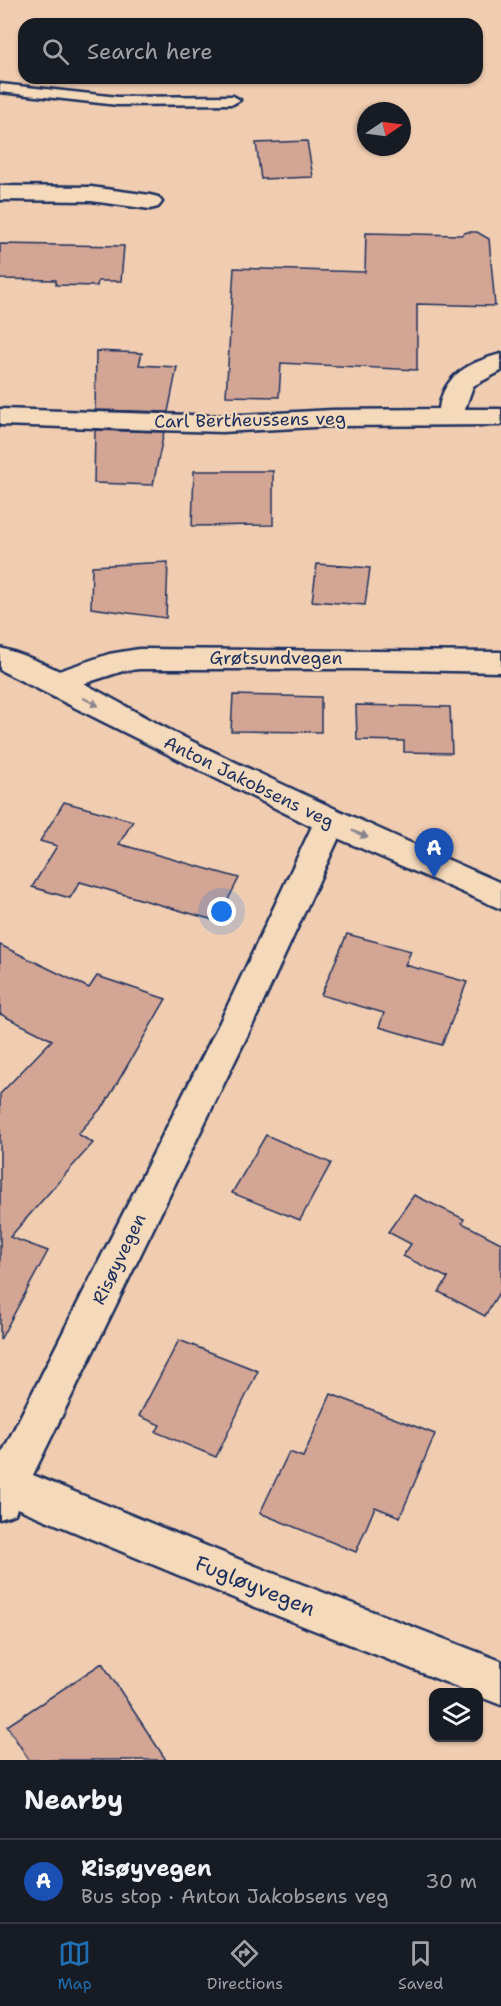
<!DOCTYPE html>
<html lang="en">
<head>
<meta charset="utf-8">
<style>
	:root { --surface:#171b24; --page:#242831; --text:#f1f3f6; --muted:#9ea1a6; --line:#363941; --accent:#1f6fb2 }
	body { margin:0; font-family:"Shantell Sans",sans-serif; background:var(--page); color:var(--text) }
	.controls { position:absolute; right:18px; bottom:18px; display:grid; overflow:hidden; border-radius:12px; box-shadow:0 2px 4px #0004 }
	.controls button { width:54px; height:54px; display:grid; place-items:center; padding:0; border:0; border-bottom:2px solid var(--line); background:var(--surface); color:var(--text); font:30px sans-serif }
	.compass { position:absolute; left:357px; top:102px; width:54px; height:54px; border-radius:50%; background:var(--surface); box-shadow:0 2px 4px #0004; rotate:77deg }
	.you { position:absolute; left:222px; top:912px; width:21px; height:21px; margin:-15px; border:4px solid #fff; border-radius:50%; background:#1a73e8; box-shadow:0 0 0 9px #1a73e833 }
	.badge { display:grid; place-items:center; width:39px; height:39px; border-radius:50%; background:var(--accent); color:#fff; font-size:20px; font-weight:700 }
	.pin { position:absolute; translate:-50% -50px; filter:drop-shadow(0 2px 3px #0008) }
	.pin::after { content:''; position:absolute; top:32px; width:21px; height:18px; background:inherit; clip-path:polygon(0 0,100% 0,50% 100%) }
	.list { margin:0; padding:0; list-style:none }
	h2 { display:flex; justify-content:space-between; align-items:center; height:78px; margin:0; padding:0 24px; font-size:26px }
	h2 small { font-size:20px; font-weight:400; color:var(--muted) }
	.list li { display:grid; grid-template-columns:39px 1fr auto; gap:18px; align-items:center; box-sizing:border-box; height:84px; padding:0 24px; border-top:2px solid var(--line) }
	.list b { display:block; font-size:22px; white-space:nowrap }
	.list p { margin:0; font-size:20px; white-space:nowrap; color:var(--muted) }
	.list em { font-size:20px; font-style:normal; color:var(--muted) }
	.icon { flex:none; width:33px; height:33px; fill:none; stroke:currentColor; stroke-width:2; stroke-linecap:round; stroke-linejoin:round }
	.map { position:relative; flex:none; width:501px; height:1760px; overflow:hidden }
	.search { position:absolute; background:var(--surface); box-shadow:0 2px 4px #0004; left:18px; right:18px; top:18px; height:66px; display:flex; align-items:center; gap:15px; box-sizing:border-box; padding:0 21px; border-radius:18px; color:var(--muted); font-size:22px }
	.sheet { height:162px; background:var(--surface) }
	nav { display:flex; justify-content:space-around; align-items:center; box-sizing:border-box; height:84px; border-top:2px solid var(--line); background:var(--surface); font-size:16px; color:var(--muted) }
	nav a { display:grid; justify-items:center; gap:3px }
	nav .on { color:var(--accent) }
	.map>svg:first-child { display:block }
</style>
</head>
<body>
<div class="map">
<svg width="501" height="1760" viewBox="0 0 501 1760">
	<rect width="100%" height="100%" fill="#f0cdb1"/>
	<filter id="ink" filterUnits="userSpaceOnUse"><feTurbulence type="fractalNoise" baseFrequency=".0167" numOctaves="2"/><feDisplacementMap in="SourceGraphic" scale="12" xChannelSelector="R" yChannelSelector="G"/><feConvolveMatrix kernelMatrix="1 2 1 2 8 2 1 2 1" color-interpolation-filters="sRGB"/></filter>
	<g filter="url(#ink)">
		<!-- building -->
		<path fill="#d3a594" stroke="#1b2f5e" stroke-width="1.5" d="M307,141L313,177L261,179L256,143Z
			M467,232H477L489,239L495,306L417,304V370L281,363L279,397L226,396L234,268L365,272L366,233L461,235Z
			M0,244L124,246L121,281H98L97,286L56,285V280L0,279Z
			M96,351L142,353L139,365L177,367L168,412L95,410Z
			M95,430L164,432L153,485L94,483Z
			M194,471H273V525L192,526Z
			M168,562L166,618L91,608L92,566Z
			M317,564L370,568L365,605L312,601Z
			M233,695L321,697V732L231,731Z
			M356,705L450,707L452,753L404,752V741L357,740Z
			M64,802L133,821L119,844L239,878L217,921L80,882L70,898L32,887L57,846L40,841Z
			M347,934L411,951L405,965L467,982L442,1045L379,1027L384,1013L321,995Z
			M0,945L89,988L97,976L166,999L105,1104L78,1134L93,1143L10,1237L48,1251L0,1340V1094L52,1040L0,1014Z
			M266,1135L331,1163L300,1220L232,1193Z
			M414,1195L464,1219L462,1223L501,1243V1289L485,1316L439,1292L448,1278L403,1256L411,1244L388,1232Z
			M179,1340L258,1371L216,1457L156,1432L160,1425L139,1416Z
			M331,1394L435,1434L400,1517L375,1507L356,1552L260,1513L289,1452L303,1457Z
			M102,1663L166,1760H29L7,1726Z"/>
		<g fill="none" stroke-linecap="round" stroke-linejoin="round">
			<defs>
				<path id="service" d="M0,84L118,97L233,96L240,100L233,104L118,105L0,92Z"/>
				<path id="minor" d="M0,186L91,187L150,195L158,197L162,202L158,207L150,209L91,201L0,200Z
					M501,354V371L473,386L465,409H501V425L332,426L222,432L0,425V409L222,416L332,410L439,409C443,375 470,362 501,354Z
					M139,649L501,652V672L355,669H139L123,671L55,693L44,690L40,683L44,676L109,654Z
					M330,810L341,814L346,822L254,1022L33,1475L270,1572L501,1661V1705L478,1696V1692H470L248,1604L17,1508L15,1514L0,1519V1457L220,1022L314,822L319,814Z"/>
				<path id="tertiary" d="M0,648C59,664 120,705 175,733C283,786 391,835 501,883V909L319,830L0,670Z"/>
			</defs>
			<!-- service casing -->
			<use href="#service" stroke="#1b2f5e" stroke-width="5"/>
			<!-- minor casing -->
			<use href="#minor" stroke="#1b2f5e" stroke-width="5"/>
			<!-- tertiary casing -->
			<use href="#tertiary" stroke="#1b2f5e" stroke-width="5"/>
			<!-- service -->
			<use href="#service" fill="#f4d9bb" fill-rule="evenodd"/>
			<!-- minor -->
			<use href="#minor" fill="#f4d9bb" fill-rule="evenodd"/>
			<!-- tertiary -->
			<use href="#tertiary" fill="#f4d9bb" fill-rule="evenodd"/>
		</g>
		<!-- one-way arrows -->
		<defs><path id="oneway-solid" d="M-6-.8H1V-3.2L6.5 0L1 3.2V.8H-6Z" transform="scale(1.5)"/></defs>
		<g fill="#88848c">
			<use href="#oneway-solid" transform="translate(91 702) rotate(28)"/>
			<use href="#oneway-solid" transform="translate(360 834) rotate(23)"/>
		</g>
	</g>
	<g text-anchor="middle" stroke-width="4.5" stroke-linejoin="round" paint-order="stroke">
		<!-- street labels -->
		<g font-size="18" fill="#1b2f5e" stroke="#f4d9bb">
			<text transform="translate(250 420) rotate(-1)" y="6">Carl Bertheussens veg</text>
			<text x="276" y="664">Grøtsundvegen</text>
			<text transform="translate(249 782) rotate(26)" y="6">Anton Jakobsens veg</text>
			<text transform="translate(119 1259) rotate(-64)" y="6">Risøyvegen</text>
		</g>
		<!-- near-street labels -->
		<g font-size="21" fill="#1b2f5e" stroke="#f4d9bb">
			<text transform="translate(255 1586) rotate(22)" y="7">Fugløyvegen</text>
		</g>
	</g>
</svg>
<div class="controls">
<button><svg class="icon" aria-label="layers" viewBox="0 0 24 24"><path d="M12 4l9 5-9 5-9-5zM3 14l9 5 9-5"/></svg></button>
</div>
<svg class="compass" viewBox="-18 -18 36 36"><path d="M0-13l5 13h-10z" fill="#e53935"/><path d="M0 13l5-13h-10z" fill="#9ea1a6"/></svg>
<div class="you"></div>
<div class="pin badge" style="left:434px;top:878px;background:#1a4fb4">A</div>
<div class="search"><svg class="icon" aria-label="search" viewBox="0 0 24 24"><circle cx="10" cy="10" r="6"/><path d="M15 15l6 6"/></svg>Search here</div>
</div>
<section class="sheet">
<h2>Nearby<small></small></h2>
<ul class="list">
<li><span class="badge" style="background:#1a4fb4">A</span><div><b>Risøyvegen</b><p>Bus stop · Anton Jakobsens veg</p></div><em>30 m</em></li>
</ul>
</section>
<nav>
<a class="on"><svg class="icon" aria-label="map" viewBox="0 0 24 24"><path d="M3 6l6-2 6 2 6-2v14l-6 2-6-2-6 2zM9 4v14M15 6v14"/></svg>Map</a>
<a><svg class="icon" aria-label="directions" viewBox="0 0 24 24"><path d="M12 3l9 9-9 9-9-9zM9 14v-3h6M13 9l2 2-2 2"/></svg>Directions</a>
<a><svg class="icon" aria-label="saved" viewBox="0 0 24 24"><path d="M7 4h10v16l-5-4-5 4z"/></svg>Saved</a>
</nav>
</body>
</html>
